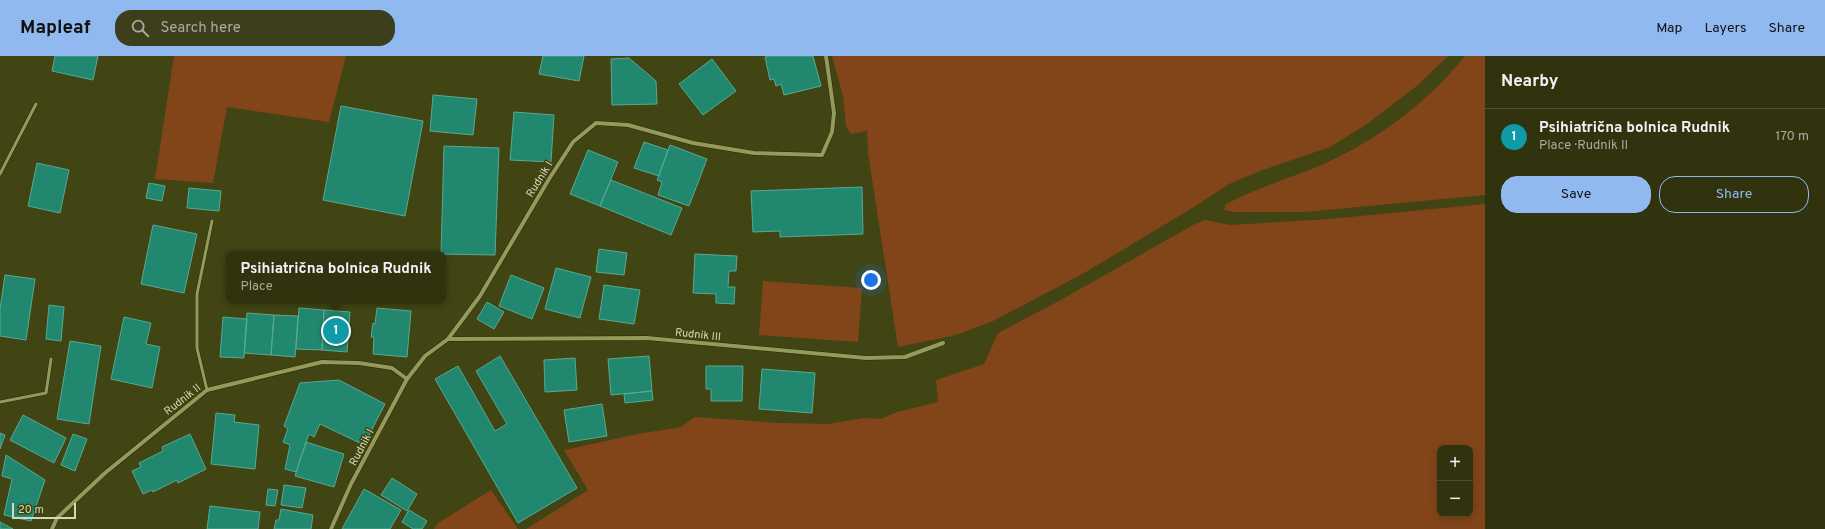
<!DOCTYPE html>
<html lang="en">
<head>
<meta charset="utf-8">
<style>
	:root { --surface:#31330e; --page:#3d3f1c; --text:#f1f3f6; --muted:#a8aa9e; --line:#4c4e2e; --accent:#90b9f0 }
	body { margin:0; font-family:Overpass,sans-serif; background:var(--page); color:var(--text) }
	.controls { position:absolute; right:12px; bottom:12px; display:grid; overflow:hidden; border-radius:8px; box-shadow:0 2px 10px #0003 }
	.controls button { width:36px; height:36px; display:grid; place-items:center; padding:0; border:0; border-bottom:1px solid var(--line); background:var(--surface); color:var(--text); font:20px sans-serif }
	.scale { position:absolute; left:12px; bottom:10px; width:64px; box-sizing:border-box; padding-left:4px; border:2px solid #d4d8b8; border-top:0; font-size:11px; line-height:14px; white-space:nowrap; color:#d4d8b8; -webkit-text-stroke:3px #414413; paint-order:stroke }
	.you { position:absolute; left:871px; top:224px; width:14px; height:14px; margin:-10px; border:3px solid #fff; border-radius:50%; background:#1a73e8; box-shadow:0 0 0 6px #1a73e833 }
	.badge { display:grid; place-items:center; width:26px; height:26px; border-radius:50%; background:var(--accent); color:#fff; font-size:13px; font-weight:700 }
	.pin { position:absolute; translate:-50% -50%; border:2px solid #fff; box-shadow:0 1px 4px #0006 }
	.popup { position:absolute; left:226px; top:195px; width:220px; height:52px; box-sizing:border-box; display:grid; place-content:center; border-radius:8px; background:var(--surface); filter:drop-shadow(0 1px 3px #0005); font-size:13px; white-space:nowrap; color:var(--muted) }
	.popup b { font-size:15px; color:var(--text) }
	.popup::after { content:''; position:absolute; left:50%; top:100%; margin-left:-8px; border:8px solid transparent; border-top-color:var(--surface) }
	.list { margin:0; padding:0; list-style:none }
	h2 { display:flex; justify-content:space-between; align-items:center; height:52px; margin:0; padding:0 16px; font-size:17px }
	h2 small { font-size:13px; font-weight:400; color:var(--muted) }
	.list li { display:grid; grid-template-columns:26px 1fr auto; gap:12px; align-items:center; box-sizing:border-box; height:56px; padding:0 16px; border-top:1px solid var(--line) }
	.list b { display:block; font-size:15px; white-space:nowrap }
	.list p { margin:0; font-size:13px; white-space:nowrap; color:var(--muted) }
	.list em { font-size:13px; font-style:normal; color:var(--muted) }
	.actions { display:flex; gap:8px; padding:12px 16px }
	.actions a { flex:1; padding:9px 0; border:1px solid var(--accent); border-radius:16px; text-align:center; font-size:14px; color:var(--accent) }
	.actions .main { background:var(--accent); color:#111 }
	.icon { flex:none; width:22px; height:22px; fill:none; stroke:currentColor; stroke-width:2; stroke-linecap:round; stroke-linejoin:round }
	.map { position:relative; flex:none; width:1485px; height:473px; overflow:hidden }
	header { display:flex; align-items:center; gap:24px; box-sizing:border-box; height:56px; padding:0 20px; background:var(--accent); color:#111 }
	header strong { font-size:19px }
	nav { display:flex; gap:22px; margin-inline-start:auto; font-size:14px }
	.search { width:280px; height:36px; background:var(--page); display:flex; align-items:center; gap:10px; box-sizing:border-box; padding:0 14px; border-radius:16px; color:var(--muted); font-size:15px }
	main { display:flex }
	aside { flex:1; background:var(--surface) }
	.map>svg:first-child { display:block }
</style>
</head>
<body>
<header>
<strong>Mapleaf</strong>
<div class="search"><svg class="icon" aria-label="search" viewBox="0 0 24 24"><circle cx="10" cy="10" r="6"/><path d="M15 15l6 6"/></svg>Search here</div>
<nav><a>Map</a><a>Layers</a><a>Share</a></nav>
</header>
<main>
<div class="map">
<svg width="1485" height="473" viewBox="0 0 1485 473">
	<rect width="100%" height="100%" fill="#414413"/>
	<!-- green -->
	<path fill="#82451a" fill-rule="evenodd" d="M174,0H346L329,66L227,51L213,127L155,123Z
		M832,0H1448L1418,29L1367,68L1330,91L1260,115L1229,128L1194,151L1086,216L993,265L956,279L898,291L868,97L867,75L851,78L846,70L843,40Z
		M1465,0H1485V139L1305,156H1235L1224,154L1226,148C1256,132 1288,123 1319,110C1375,86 1427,47 1465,0Z
		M1485,148V473H526L588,434L564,394L638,378L681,371L695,361L780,367L828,368L865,362L881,363L897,356L938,346L936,324L984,308L998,277L1059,245L1193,169L1205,164L1230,169L1329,163ZM1440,392H1470V458H1440Z
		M763,225L862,232L858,286L759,279Z
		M491,434L518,473H434L438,467Z"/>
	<!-- building -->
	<path fill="#21876e" stroke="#5aa991" d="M55,0H98L93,24L52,15Z
		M543,0H584L579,25L539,18Z
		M769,0H813L821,30L784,39L781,28L776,30L774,23L770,24L765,1Z
		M629,2L656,25L657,48L612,49L611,3Z
		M712,3L736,35L703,59L679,28Z
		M433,39L477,43L473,79L430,75Z
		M341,50L423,65L405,160L323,144Z
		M514,56L554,59L551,106L510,104Z
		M644,86L668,94L659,120L634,112Z
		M670,89L707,103L689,150L658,139L662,126L657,124Z
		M444,90L499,92L495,199L441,198Z
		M588,94L618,106L600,150L570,138Z
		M37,107L69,114L60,157L28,150Z
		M611,124L682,152L671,179L600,150Z
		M149,127L165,130L162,145L146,142Z
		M862,131L863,178L780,181V175L753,176L751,135Z
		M189,132L221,135L219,155L187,152Z
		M153,169L197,178L184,237L141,228Z
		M599,193L627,197L624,219L596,216Z
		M695,198L737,200L736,215H729L728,231H735L734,248L716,247V238L693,237Z
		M556,212L591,221L580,262L545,253Z
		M5,219L35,223L26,284L0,280V253Z
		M511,219L544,232L532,263L499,250Z
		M604,229L640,234L634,268L599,263Z
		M487,246L504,256L494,273L477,263Z
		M49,249L64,251L61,285L46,283Z
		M299,252L324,254L322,294L296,293Z
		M377,252L411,255L407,301L373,298L374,281H371L373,267L375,268Z
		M324,254L350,256L347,296L322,294Z
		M247,257L274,259L271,299L244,297Z
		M274,259L298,260L295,301L271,299Z
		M124,261L151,267L146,288L160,291L152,332L111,323Z
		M223,261L247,263L244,302L220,301Z
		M70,285L101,290L89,368L57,363Z
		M500,300L577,432L518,467L435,323L458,310L495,375L507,368L476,315Z
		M649,300L652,335L611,339L608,303Z
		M575,302L577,334L545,336L544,304Z
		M706,310H743L742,345H711V333H706Z
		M762,313L815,317L812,357L759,353Z
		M339,324L385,348L364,389L320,368L314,381L309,378L296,416L285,413L290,389L283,386L288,373L284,370L300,327Z
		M652,335L653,344L625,347L624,338Z
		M602,348L607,380L569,386L564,354Z
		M216,357L235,359L234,366L259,369L255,413L211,408Z
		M23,359L66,382L54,407L10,384Z
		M0,377L5,379L0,393Z
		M73,378L87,383L75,415L61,409Z
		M190,378L206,413L178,427L177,424L153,436L152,434L143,438L132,415L141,411L139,407L163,395L162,391Z
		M306,386L344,398L334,431L295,420Z
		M6,399L45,424L31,465L4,459L12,423L2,420Z
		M392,422L417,438L407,455L381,439Z
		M284,429L306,432L302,452L281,449Z
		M268,433L278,434L275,450L266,449Z
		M364,433L401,454L390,473H342Z
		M210,450L260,456L258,473H207Z
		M281,453L313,459L311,473H274L276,464H279Z
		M409,454L427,465L422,473H413L402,466Z
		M0,466L13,473H0Z"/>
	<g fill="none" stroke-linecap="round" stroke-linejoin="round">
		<defs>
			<path id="lane" d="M0,118L36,48
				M207,334L197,292V238L212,165
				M0,346L46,337L51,303"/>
			<path id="street" d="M448,283L647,282L866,302L905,301L943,287
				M52,473L57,462L105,417L207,334L322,306L359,307L392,312L407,323
				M331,473L351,428L407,323L425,300L448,283L480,240L549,123L573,86L596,67L628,69L693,87L754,97L822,99L832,76L834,57L826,0"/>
		</defs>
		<!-- lane casing -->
		<use href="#lane" stroke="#282907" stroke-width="4"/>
		<!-- street casing -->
		<use href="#street" stroke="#282907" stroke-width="5"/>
		<!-- lane -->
		<use href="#lane" stroke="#95995a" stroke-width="3"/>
		<!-- street -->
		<use href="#street" stroke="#95995a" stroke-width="4"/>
	</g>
	<g text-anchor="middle" stroke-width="3" stroke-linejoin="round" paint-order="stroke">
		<!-- street labels -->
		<g font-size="11" fill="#d4d8b8" stroke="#414413">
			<text transform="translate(539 123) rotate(-58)" y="4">Rudnik I</text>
			<text transform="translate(698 278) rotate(6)" y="4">Rudnik III</text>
			<text transform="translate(182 343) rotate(-38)" y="4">Rudnik II</text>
			<text transform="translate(361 391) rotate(-62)" y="4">Rudnik I</text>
		</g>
	</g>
</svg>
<div class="controls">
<button>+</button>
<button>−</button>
</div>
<div class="scale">20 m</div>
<div class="you"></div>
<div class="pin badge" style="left:336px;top:275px;background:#0f9aa8">1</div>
<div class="popup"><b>Psihiatrična bolnica Rudnik</b>Place</div>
</div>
<aside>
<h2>Nearby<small></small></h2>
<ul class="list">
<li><span class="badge" style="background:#0f9aa8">1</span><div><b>Psihiatrična bolnica Rudnik</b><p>Place · Rudnik II</p></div><em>170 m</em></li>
</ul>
<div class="actions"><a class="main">Save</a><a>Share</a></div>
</aside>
</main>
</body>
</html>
